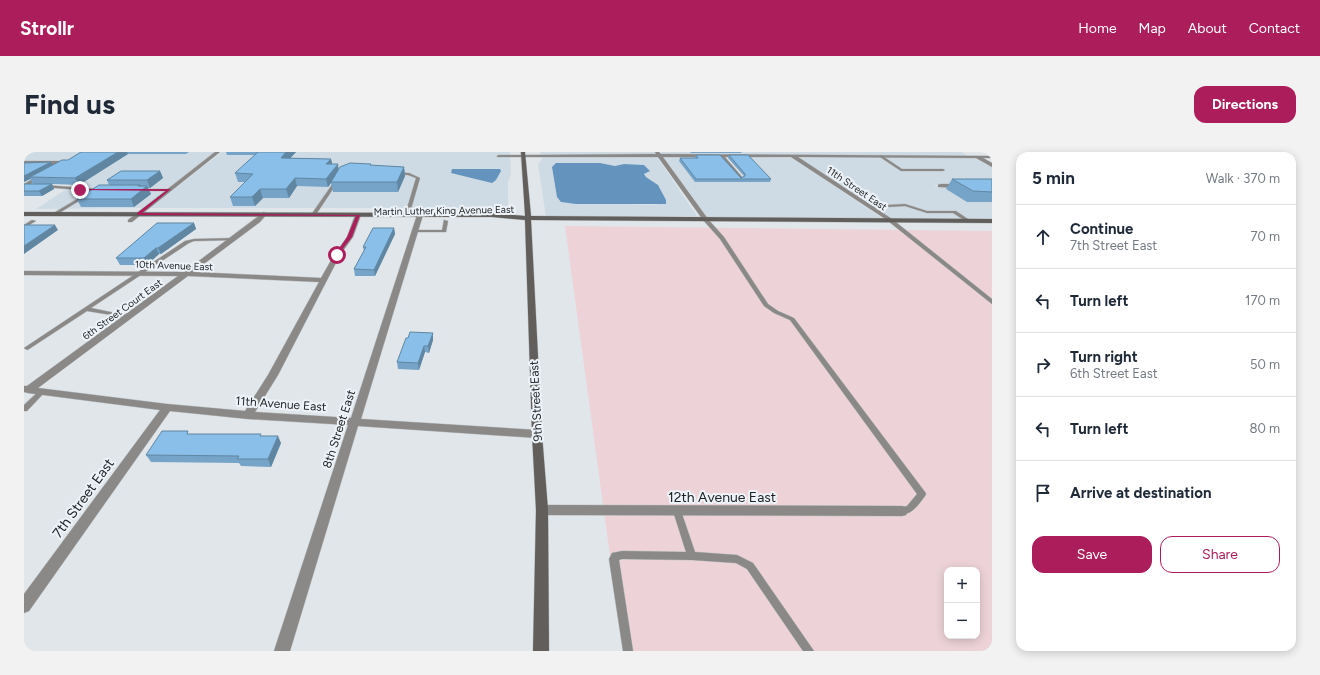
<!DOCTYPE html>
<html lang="en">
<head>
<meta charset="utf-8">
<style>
	:root { --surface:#fff; --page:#f2f2f3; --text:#1f2937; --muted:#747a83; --line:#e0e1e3; --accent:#ac1e5b }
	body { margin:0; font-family:Figtree,sans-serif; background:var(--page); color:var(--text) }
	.controls { position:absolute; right:12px; bottom:12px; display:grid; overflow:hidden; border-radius:8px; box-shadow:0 2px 10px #0003 }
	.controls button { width:36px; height:36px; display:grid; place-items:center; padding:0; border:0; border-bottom:1px solid var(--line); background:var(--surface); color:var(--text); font:20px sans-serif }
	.stop { position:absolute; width:12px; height:12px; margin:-9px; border:3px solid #ac1e5b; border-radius:50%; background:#fff }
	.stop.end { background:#ac1e5b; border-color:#fff; box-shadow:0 1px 4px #0008 }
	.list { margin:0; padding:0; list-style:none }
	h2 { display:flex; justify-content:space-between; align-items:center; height:52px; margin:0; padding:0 16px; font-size:17px }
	h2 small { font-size:13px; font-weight:400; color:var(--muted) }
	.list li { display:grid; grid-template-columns:26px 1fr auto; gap:12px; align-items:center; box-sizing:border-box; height:64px; padding:0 16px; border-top:1px solid var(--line) }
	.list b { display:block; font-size:15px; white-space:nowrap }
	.list p { margin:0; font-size:13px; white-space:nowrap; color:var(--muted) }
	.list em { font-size:13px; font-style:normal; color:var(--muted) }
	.actions { display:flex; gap:8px; padding:12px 16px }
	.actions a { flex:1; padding:9px 0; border:1px solid var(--accent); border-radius:12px; text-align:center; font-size:14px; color:var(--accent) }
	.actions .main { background:var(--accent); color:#fff }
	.icon { flex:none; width:22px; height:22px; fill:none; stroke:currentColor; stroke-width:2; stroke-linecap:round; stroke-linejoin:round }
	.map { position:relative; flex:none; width:968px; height:499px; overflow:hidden; border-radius:12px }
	header { display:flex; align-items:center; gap:24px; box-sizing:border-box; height:56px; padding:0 20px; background:var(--accent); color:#fff }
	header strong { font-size:19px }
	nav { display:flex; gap:22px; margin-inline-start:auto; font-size:14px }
	.intro { display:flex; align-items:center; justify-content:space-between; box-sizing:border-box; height:96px; padding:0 24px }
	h1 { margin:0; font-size:28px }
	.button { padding:10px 18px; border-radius:12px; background:var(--accent); color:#fff; font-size:14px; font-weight:700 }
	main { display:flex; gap:24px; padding:0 24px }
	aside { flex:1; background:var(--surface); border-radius:12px; box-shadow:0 2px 10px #0003 }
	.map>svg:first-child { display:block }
</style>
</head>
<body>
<header>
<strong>Strollr</strong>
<nav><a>Home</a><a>Map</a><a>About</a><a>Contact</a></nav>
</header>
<div class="intro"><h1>Find us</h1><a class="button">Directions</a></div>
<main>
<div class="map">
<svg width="968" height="499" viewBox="0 0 968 499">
	<rect width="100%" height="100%" fill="#e0e6ea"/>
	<!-- built -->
	<path fill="#cedbe4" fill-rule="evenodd" d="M0,0H57L41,9H0Z
		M65,0H190L118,56L12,57L84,10Z
		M198,0H486L487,23L484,30V56L486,58L435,56H126Z
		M516,0H630L631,2H517Z
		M637,0H937L945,4L638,2Z
		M694,4L714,27H721L702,4L768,6L858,66H684L640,5Z
		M518,5H633L673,64L522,65L514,12L518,8ZM576,11L591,14L600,12L620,13L625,19L620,21L622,25L629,29L633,53L537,50Z
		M775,6H950L968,15V32L910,33L915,36H968V67L867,66Z"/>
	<!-- industrial -->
	<path fill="#edd3d8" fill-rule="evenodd" d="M541,74L968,79V499H599ZM923,418H953V484H923Z"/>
	<!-- water -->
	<path fill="#6494be" d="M532,11H576L591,14L600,12L620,13L626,19L620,22L622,25L634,33L642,48V52H552L537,50L533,45L528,15Z
		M428,17H476L477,19L472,28L468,31L427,21Z"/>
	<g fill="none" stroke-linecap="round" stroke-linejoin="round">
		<defs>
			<path id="lane" d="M474,3H499L501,4L499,5H473Z
				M857,3L878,17H919L921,18L919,19H877L856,5Z
				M371,20L385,21L396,26L385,64L381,63L392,26L384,23L370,22L369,21Z
				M312,27L315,28L291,64H287V63Z
				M20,33L75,37L77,38L75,39H68L19,35V33Z
				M116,37H146L148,38L146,39H115L114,38Z
				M60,43L63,44L32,63L28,62Z
				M881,52L903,59H932L947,69L943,70L929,61H903L881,54L846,56L844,55L846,54Z
				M679,66H683L700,85L744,152L754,159L770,166L901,340L902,342L901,344C894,353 887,365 875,361L874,359L875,357L883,354L893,342L766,168L750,161L740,154L696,87L679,68Z
				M864,67H868L968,147V152L864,69Z
				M8,68L12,69L0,76V73Z
				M420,68L424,69L422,80H390L388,79L390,78H418Z
				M210,86H212V88L170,89L165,91L67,156L106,164V166L63,159L5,197L3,198L0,196L161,89L170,87Z
				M16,238H18L21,240L3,259H0V253Z
				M653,355L656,357L657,359L671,400L713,403L729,411L790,499H779L723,417L712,411L668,408L598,407L595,408L609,499H599L585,407L588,401L598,399L662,400L649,359L650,357Z"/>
			<path id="street" d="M191,0H196L108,70H104V68Z
				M631,0H635L637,2L968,4V6H959L968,11V15L952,6L774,5L868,67V69L866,70L767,5H701L719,26L716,28L696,5H639L684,67L681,69L679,68L634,5H499L497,4L499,3L632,2Z
				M0,9H42L45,11L42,13H0Z
				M17,22L22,23L0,36V32Z
				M916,32H936L939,34L936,36L914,35V33Z
				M240,60L243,62L236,70L169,120L297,126L310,103L323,85L331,63L334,61L337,63L329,85L316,103L254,223L231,260L327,266L393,63L396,61L399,63L337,267L513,278L517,279L518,282L517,285L513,286L334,274L266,499H250L324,273L224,267L146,259L5,459L0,461V442L136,258L4,241L0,240V234H3L154,124L0,123V119L160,120ZM164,124L295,130L244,223L221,259L143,252L14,236Z
				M518,353L878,354L882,355L884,359L882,363L878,364L518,363L514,362L512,358L514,354Z"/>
			<path id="secondary" d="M497,0H501L507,64L968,67V71L507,68L518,282L524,358L525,499H509L512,358L508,282L501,68L468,65L0,64V60L468,61L501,64Z"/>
		</defs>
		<!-- lane casing -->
		<use href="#lane" stroke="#bdc2c6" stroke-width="1"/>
		<!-- street casing -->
		<use href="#street" stroke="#bdc2c6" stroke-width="1"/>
		<!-- secondary casing -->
		<use href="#secondary" stroke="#bdc2c6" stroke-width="1"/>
		<!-- lane -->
		<use href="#lane" fill="#8b8987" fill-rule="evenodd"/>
		<!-- street -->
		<use href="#street" fill="#8b8987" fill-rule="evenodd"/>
		<!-- secondary -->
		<use href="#secondary" fill="#615e5b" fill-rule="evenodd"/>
	</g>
	<!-- wall -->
	<path fill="#76a4c8" d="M57,0H165L162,2H104L55,33L28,32L30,37L18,44H0V32H9L6,27L0,30V11L28,13L44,8Z
		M202,0H272L266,6L307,7L308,12L315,18L347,14L380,15L381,24L374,40H309L307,31L304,35L273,34L265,46H239L231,54H209L206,45L221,30H214L211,21L231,3H203Z
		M666,0H718L717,1H667Z
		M672,3L717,26L720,24L704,6L705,3L747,27L746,30H671L655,9L656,6H671Z
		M136,19L139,26L126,36H124L127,42L110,55H57L53,47L85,33L83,28Z
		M928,27H968V50H943L922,37Z
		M170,71L172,77L137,102H135L123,113H96L92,106Z
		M370,76L371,82L351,124H331L330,117L340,99L339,95Z
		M409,181V188L405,201L401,200L395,218L374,217L373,210Z
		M238,284L257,291L247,315L217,314L215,311L127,310L122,303Z"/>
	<!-- shaded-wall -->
	<path fill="#6086a2" d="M94,0H103L104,2L55,33L51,26Z
		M262,0H272L259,14L257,6Z
		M307,7L309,15L302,12Z
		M27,10L29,14L6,25V27L0,30V24Z
		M314,12L315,20L307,30V31L304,35L302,27Z
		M380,15L381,24L374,40L373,30Z
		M136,19L139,26L126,36L123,28Z
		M271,26L273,34L265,46L262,37Z
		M28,32L30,37L18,44L15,39Z
		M116,33L118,38L123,34L127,42L110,55L107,47L114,34Z
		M236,37L239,46L231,54L228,45Z
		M170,71L172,77L137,102L134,96Z
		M31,73L34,78L0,102V94Z
		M370,76L371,82L351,124L350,118Z
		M132,96L135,102L123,113L120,106Z
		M409,181V188L405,201L404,194Z
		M400,194L401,200L395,218L394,211Z
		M254,284L257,291L247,315L244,307Z"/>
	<!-- building -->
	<path fill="#89bfe8" stroke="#6086a2" d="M57,0H94L51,26L6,25L38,8H44Z
		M234,0H262L257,6L307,7L302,12H314L302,27L271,26L262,37H236L228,45H206L229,22L211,21Z
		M672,3H696L717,26L721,24V22L705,3H724L747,27H672L656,6H674Z
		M27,10L0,24V11Z
		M326,11L347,12L346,13L380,15L373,30H307L316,15Z
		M97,19H136L123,28H83Z
		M928,27H968V40L949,39Z
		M0,32H28L15,39H0Z
		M75,33H116L114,34H123L107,47H53Z
		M133,71H170L134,96H132L120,106H92Z
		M0,73H31L0,94Z
		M349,76H370L350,118L330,117L342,95H339Z
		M386,180L409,181L404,194H400L394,211L373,210L382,186H384Z
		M138,279H164L163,282H237L236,284H254L244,307H213L215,304L122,303Z"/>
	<!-- route -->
	<path fill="#ac1e5b" d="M56,37H147L118,61L336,63L328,85L313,104L311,103L323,85L332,64L114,63L113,61L142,39L55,38Z"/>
	<g text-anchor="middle" stroke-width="4" stroke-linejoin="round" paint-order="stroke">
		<!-- far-street labels -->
		<g font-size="10" fill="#1e2022" stroke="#edf3f8">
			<text transform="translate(833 36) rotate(34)" y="4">11th Street East</text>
			<text transform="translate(420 58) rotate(-1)" y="4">Martin Luther King Avenue East</text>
			<text transform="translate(150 113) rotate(2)" y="4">10th Avenue East</text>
			<text transform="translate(98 157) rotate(-36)" y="4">6th Street Court East</text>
		</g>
		<!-- street labels -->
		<g font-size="12" fill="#1e2022" stroke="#edf3f8">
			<text transform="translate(512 249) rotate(-93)" y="4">9th Street East</text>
			<text transform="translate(257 252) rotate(4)" y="4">11th Avenue East</text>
			<text transform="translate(315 277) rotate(-72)" y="4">8th Street East</text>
		</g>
		<!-- near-street labels -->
		<g font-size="14" fill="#1e2022" stroke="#edf3f8">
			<text x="698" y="350">12th Avenue East</text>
			<text transform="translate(59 346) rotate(-54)" y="5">7th Street East</text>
		</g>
	</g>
</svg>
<div class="controls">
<button>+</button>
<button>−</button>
</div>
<div class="stop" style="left:313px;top:103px"></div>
<div class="stop end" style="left:56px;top:38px"></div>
</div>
<aside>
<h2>5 min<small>Walk · 370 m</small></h2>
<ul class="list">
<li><svg class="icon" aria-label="ahead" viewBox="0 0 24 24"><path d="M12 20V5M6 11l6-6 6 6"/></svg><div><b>Continue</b><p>7th Street East</p></div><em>70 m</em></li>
<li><svg class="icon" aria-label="left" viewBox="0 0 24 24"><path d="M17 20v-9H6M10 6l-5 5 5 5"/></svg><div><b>Turn left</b></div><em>170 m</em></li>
<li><svg class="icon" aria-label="right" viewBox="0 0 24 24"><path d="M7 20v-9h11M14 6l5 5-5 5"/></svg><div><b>Turn right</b><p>6th Street East</p></div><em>50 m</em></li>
<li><svg class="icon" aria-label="left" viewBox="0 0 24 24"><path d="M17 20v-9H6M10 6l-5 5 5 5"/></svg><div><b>Turn left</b></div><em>80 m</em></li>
<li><svg class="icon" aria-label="arrive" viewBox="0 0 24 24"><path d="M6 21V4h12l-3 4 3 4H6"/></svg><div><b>Arrive at destination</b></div></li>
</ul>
<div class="actions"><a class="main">Save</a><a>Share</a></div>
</aside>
</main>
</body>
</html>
